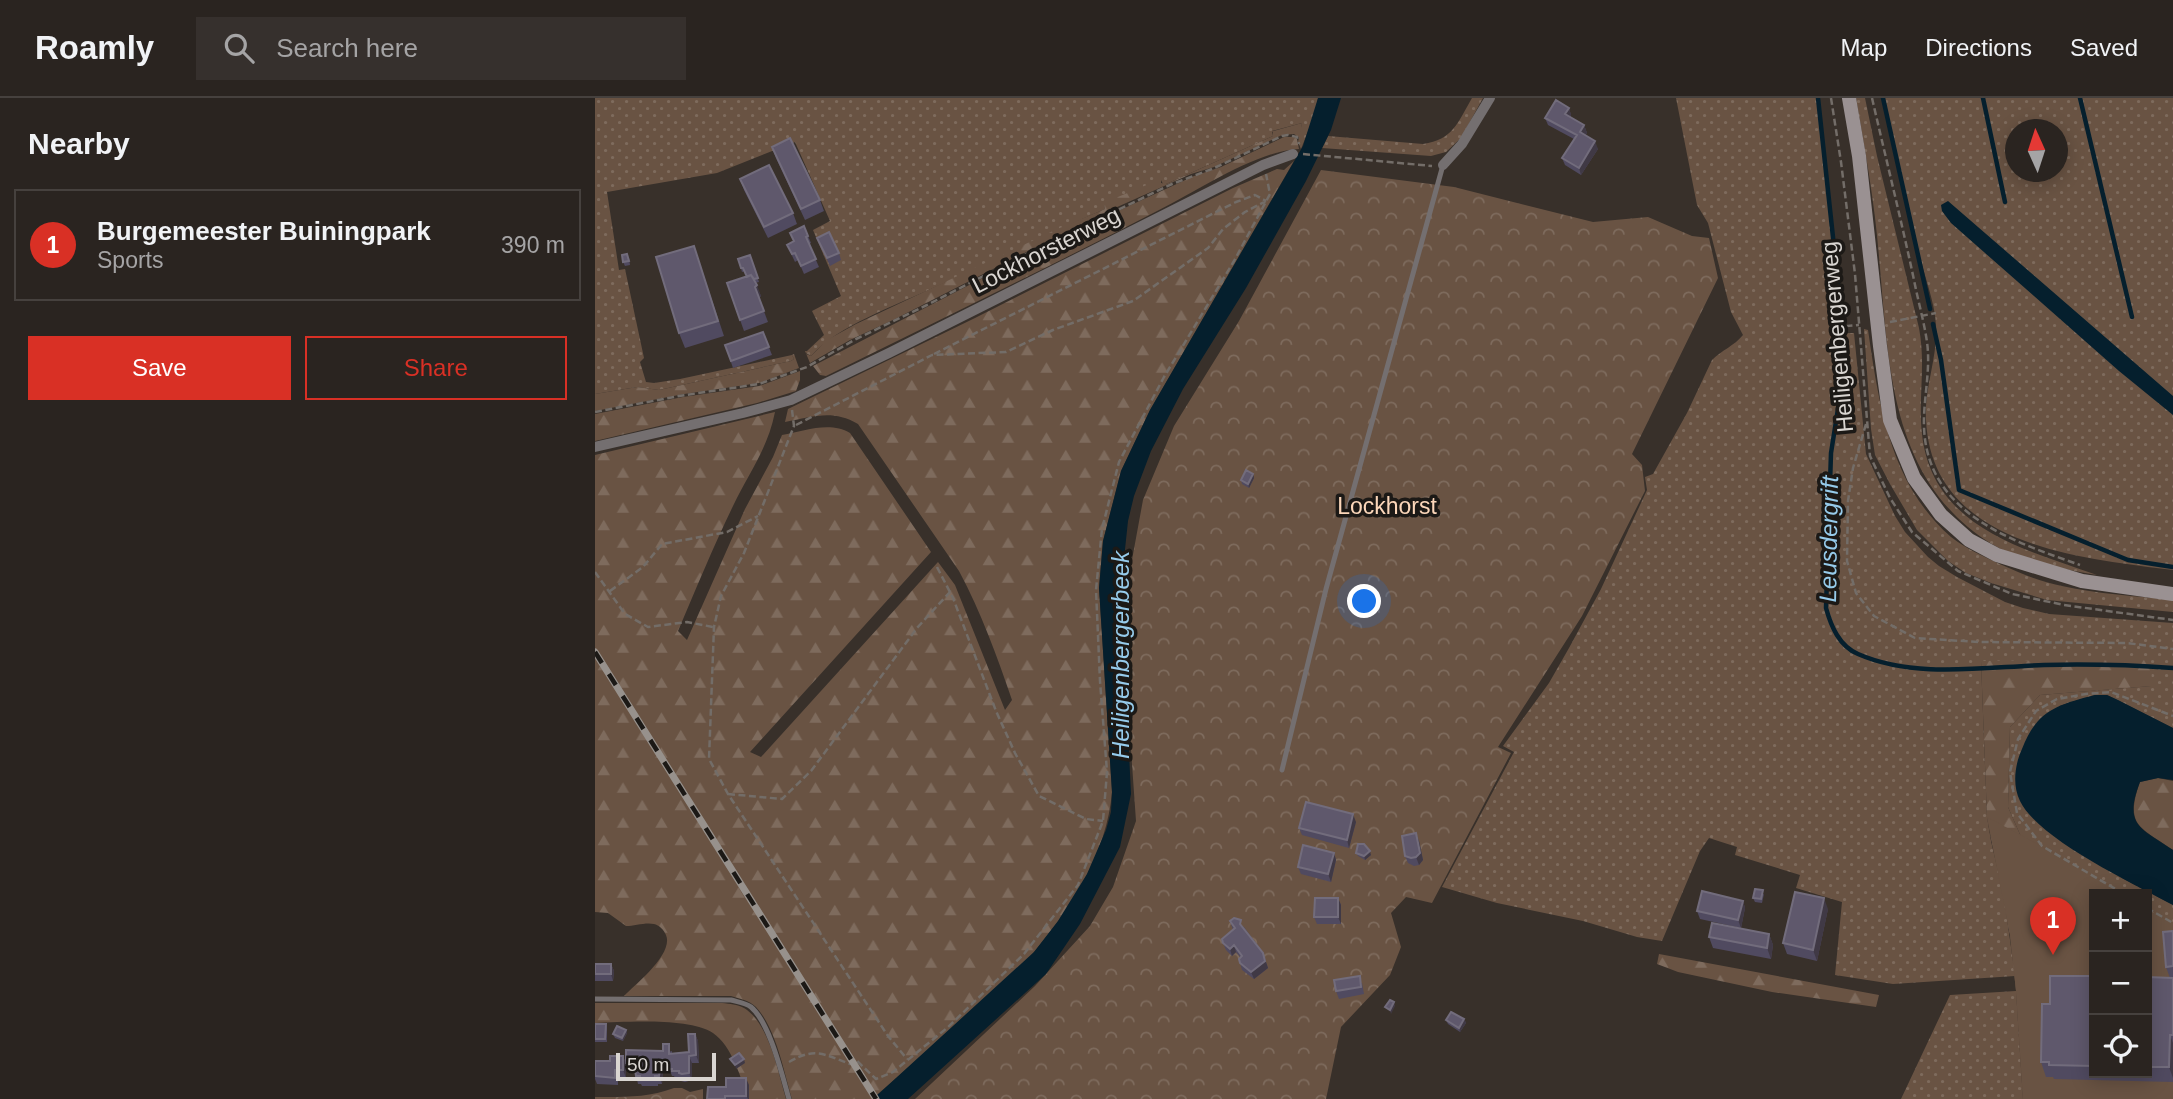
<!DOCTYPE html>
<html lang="en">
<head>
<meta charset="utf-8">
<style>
	:root { --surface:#2a2420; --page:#36302d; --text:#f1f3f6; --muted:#a5a4a5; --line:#46413e; --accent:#d93025 }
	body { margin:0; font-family:Helvetica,sans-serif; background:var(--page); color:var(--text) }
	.controls { position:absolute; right:21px; bottom:21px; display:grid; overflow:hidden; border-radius:0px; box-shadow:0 4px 18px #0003 }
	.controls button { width:63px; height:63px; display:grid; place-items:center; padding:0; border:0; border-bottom:2px solid var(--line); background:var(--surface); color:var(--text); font:35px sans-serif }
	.compass { position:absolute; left:1410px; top:21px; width:63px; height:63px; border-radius:50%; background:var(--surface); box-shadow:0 4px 18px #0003; rotate:357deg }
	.scale { position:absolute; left:21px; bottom:18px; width:100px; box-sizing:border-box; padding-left:7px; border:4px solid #d9d5d1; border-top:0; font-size:19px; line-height:24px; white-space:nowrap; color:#d9d5d1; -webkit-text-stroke:5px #1c1916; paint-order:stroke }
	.you { position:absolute; left:770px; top:504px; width:24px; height:24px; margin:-18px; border:5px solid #fff; border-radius:50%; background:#1a73e8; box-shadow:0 0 0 10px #1a73e833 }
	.badge { display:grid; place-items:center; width:46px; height:46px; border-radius:50%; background:var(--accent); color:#fff; font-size:23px; font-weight:700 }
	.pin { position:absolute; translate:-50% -58px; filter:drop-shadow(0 2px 4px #0008) }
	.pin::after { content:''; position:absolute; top:37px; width:24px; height:21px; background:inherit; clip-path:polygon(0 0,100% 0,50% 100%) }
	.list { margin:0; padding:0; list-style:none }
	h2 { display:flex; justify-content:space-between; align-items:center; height:91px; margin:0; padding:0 28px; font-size:30px }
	h2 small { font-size:23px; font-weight:400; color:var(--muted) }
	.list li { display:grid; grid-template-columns:46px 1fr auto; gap:21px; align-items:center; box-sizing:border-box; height:112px; margin:0 14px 14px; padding:0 14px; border:2px solid var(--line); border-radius:0px }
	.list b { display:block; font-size:26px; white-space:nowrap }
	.list p { margin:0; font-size:23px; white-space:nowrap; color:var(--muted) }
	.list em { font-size:23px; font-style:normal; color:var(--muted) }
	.actions { display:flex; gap:14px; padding:21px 28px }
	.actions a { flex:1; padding:16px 0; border:2px solid var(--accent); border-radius:0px; text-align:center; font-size:24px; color:var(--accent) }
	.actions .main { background:var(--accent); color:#fff }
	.icon { flex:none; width:38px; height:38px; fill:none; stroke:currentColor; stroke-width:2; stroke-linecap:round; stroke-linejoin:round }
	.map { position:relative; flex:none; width:1578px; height:1001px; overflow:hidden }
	header { display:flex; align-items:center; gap:42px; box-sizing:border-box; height:98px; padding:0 35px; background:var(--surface); border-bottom:2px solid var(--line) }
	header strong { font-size:33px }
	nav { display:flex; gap:38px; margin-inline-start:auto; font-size:24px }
	.search { width:490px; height:63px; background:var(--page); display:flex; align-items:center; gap:18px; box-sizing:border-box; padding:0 24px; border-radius:0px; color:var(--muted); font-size:26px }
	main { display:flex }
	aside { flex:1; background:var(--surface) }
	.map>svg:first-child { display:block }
</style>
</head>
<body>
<header>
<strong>Roamly</strong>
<div class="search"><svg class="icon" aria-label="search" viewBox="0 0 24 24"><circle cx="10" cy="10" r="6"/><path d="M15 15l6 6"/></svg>Search here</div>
<nav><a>Map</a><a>Directions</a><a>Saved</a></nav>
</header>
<main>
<aside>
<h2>Nearby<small></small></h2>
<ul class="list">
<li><span class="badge">1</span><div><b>Burgemeester Buiningpark</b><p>Sports</p></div><em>390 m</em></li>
</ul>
<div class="actions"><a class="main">Save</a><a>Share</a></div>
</aside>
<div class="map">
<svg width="1578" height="1001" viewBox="0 0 1578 1001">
	<defs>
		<pattern id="grass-dots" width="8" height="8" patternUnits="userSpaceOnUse" patternTransform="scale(1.75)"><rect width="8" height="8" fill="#695343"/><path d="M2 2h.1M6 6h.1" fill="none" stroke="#7e6b5d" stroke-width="1.8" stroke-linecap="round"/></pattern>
		<pattern id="forest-firs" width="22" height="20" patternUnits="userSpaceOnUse" patternTransform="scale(1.75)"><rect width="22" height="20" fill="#695343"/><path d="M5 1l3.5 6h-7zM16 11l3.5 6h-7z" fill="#7e6b5d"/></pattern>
		<pattern id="park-crowns" width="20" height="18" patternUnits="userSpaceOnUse" patternTransform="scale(1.75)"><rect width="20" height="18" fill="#695343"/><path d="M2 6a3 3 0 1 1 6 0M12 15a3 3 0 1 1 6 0" fill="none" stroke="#7e6b5d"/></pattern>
	</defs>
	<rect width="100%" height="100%" fill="#38302a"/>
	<!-- grass -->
	<path fill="url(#grass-dots)" fill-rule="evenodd" d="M0,0H723L719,18L706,51L703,44L707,25L677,33L678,38L571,86H568L566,82L509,107L510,111C452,136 396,164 338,190C302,207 242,228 216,258L211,255L212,253L229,237L217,213L246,198L218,132L235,123L200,44L122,75L12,94L24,172L30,171L49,260L45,264L51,284L59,285L85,281L197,257L199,261L196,263L64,292L42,289L0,296Z
		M877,0H888L866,40L851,54L836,58L727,50L733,38L828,46C858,42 863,24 877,0Z
		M1081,0H1222L1248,235H1259L1271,356L1300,418L1310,434L1333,459L1344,468L1362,479L1410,504L1428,510L1454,516L1578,525V630L1512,597H1500L1464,608L1527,780L1578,807V832L1552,815V796L1502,795L1441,773L1413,709L1415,629L1445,597L1556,588V562L1386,564L1392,719L1396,743L1409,799L1420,878L1298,886L1240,877L1247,804L1201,790L1205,777L1140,757L1142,749L1114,740L1105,753L1067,843L1042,839L988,823L902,805L847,789L919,654L908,648L954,585L974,550L1006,491L1052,392L1050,379L1058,376L1092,315L1117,262C1127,252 1139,248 1148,237L1136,214L1113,125L1102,107Z
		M1261,0H1270L1282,58L1324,230C1331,267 1323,300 1327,336C1337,429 1428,451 1502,477C1466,471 1427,464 1395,445C1294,381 1294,265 1284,159C1280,106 1270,52 1261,0Z
		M1288,0H1578V472C1482,460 1337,447 1331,322C1329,290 1343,259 1341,227C1340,205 1329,177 1324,155C1311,104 1299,52 1288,0ZM1420,32H1462V74H1420Z
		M1269,231L1273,232C1284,307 1295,386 1356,439C1371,451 1390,459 1407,467C1427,476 1446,484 1467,488C1503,496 1541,498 1578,502V514L1452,502L1396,485L1371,475L1353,463L1322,432L1295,386L1280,357L1276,331Z
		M1421,893L1428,1001H1306L1355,897Z"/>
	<!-- forest -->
	<path fill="url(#forest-firs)" d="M707,25L705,40L699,36L687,37L619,69L596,76L502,118L300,221L255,242L215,265L210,253H212L211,256L216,258L232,242L261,226L460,132L510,111L509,107L506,106L566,81V85L571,86L678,38V34H675Z
		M689,39H699L702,41L704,51C663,52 602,93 564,112C454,169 342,223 231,278L225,277L218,268L471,137L599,78L626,69Z
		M699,63L555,312L526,373L508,443L504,490L517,694C512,754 477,809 439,854C420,877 395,896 373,916C341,945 310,973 277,1001H197C189,974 181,930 161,909C154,902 145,901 136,898H29C41,886 79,856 71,837C69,832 64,827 59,826C51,824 39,828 31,828L13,815L0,814V357L180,314C173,350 154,375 138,408C118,449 101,491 83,533L92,542L150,411L178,359L187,337C209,333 235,323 255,335L336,454L155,654L166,659L343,464L360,487L410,612L417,602C402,558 386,514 364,473L263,326C237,311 218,319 190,324L193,311L380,220L638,90L682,71L689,72Z
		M199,256L204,270L164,285L89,296L0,313V296L42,289L64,292L196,263L199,261L197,257Z
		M205,273V282L201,293L162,305L0,343V316L88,299L164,288Z
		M1453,562H1556L1557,588L1445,597L1415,629L1413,709L1441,773L1428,1001L1421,893L1415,837L1392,719L1386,563Z
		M1563,680L1578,683V752C1546,729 1529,729 1545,684Z
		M1064,856L1284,897L1281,909L1177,894L1083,874L1062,866Z
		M0,905H127C135,906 142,906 149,910C174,925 183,974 191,1001H153C146,980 137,948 118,935C94,919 29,924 0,925Z"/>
	<!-- park -->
	<path fill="url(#park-crowns)" d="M726,72L859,89L998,124L1053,119L1097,138L1114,140L1123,180L1037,356L1047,367L1050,393L987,518L903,649L916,655L837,805L811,799L796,815L806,849L795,877L746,929L731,1001H320L440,888L495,828L518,789L541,723L529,552L532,489L548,402L579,328L644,223Z
		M79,990H87L95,994L108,991V1001H0V999C28,999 52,1000 79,990Z"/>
	<!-- garden -->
	<path fill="#695343" d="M1392,719L1448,749L1528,795L1499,796V975H1552V811L1578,826V1001H1428L1421,893L1415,837Z"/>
	<!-- water -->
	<path fill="#051f2d" d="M723,0H746L736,32L711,83L651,190L588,291L556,353L539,398L533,423L526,489L536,696L525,749L485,826L451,876L313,1001H278L439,854L463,823L492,776L511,732L516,714L517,694L504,490L508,443L526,373L555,312L708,48Z
		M1353,103L1578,298V317L1524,273L1356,125L1347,113L1346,107Z
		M1500,597H1512L1523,602L1578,630V682L1563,680L1545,684C1528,728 1546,730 1578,752V807C1539,786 1443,741 1425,703C1417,687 1420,666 1427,651C1442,612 1462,607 1500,597Z"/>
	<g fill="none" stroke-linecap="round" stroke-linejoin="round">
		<!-- stream -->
		<path stroke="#051f2d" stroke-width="4.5" d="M1223,0L1251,260L1236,355L1231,510C1236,528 1244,548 1263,556C1320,581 1389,569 1449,567C1492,566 1536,567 1578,570
			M1288,0L1335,211
			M1388,0L1410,104
			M1485,0L1537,219
			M1338,226L1346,262L1364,392L1533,462L1578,469"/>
		<!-- path -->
		<path stroke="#736d68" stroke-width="2.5" stroke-dasharray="7 3.5" stroke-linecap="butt" d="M1236,0L1246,64L1260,176L1275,358L1295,400L1317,434L1363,473L1417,496L1469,507L1578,522
			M1277,0C1291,61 1306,121 1319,182C1323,203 1329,223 1332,244C1336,272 1328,302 1329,329C1332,416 1417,443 1485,467
			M708,56L837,68
			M1295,224L1341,215
			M1240,229L1264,227
			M339,256L641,104L660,97L671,103
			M197,312L199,328L149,455L126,498L119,529L114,661L133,696L293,938L312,961
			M0,314L84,298L164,286L212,269L261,241L332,207L445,149L577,86L617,71L687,38L693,37L702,39L704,46
			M1271,326L1258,370L1253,403L1252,463L1261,495L1279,518L1320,540L1384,544L1532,545L1578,551
			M201,327L337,257L411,254L458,232L538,203L613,150L628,131L650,114L671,103
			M342,469L358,500L401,613L420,655L444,698L491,721L508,723
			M0,474L30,516L53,529L92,524L118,529
			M15,493L48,469L67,446L132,434L163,418
			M133,696L187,701L216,673L322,530L355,494
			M1529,796L1447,748L1422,715L1415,674L1423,641L1441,613L1462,601L1491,596L1516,594L1578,618
			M1552,810L1578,825
			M194,964C220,949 228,956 255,966L261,962L281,981L298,974L352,930L429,856L483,787L508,723L512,674L505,583L501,492L507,431L524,364L569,279L639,163L675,96L671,76"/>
		<!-- service -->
		<path stroke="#746f70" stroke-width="5" d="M687,672L731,491L848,67
			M0,901L136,902C143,904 151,905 156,909C175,925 187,977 194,1001"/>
		<!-- minor -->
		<path stroke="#746f70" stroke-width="10" d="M848,67L867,46L895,0
			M0,349L148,315L196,302L294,255L668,67L698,56"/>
		<!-- secondary -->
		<path stroke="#9a9192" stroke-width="14" d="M1254,0L1264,58L1285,248L1295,322L1319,380L1346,417L1374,442L1402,457L1487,483L1578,496"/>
		<defs>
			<path id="rail" d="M0,554L281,1001"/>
		</defs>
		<!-- rail casing -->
		<use href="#rail" stroke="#97918c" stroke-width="7"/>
		<!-- rail -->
		<use href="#rail" stroke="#1c1916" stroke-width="4.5" stroke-dasharray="13" stroke-linecap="butt"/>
	</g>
	<!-- wall -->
	<path fill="#504a60" d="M974,10L976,17L975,19L989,27L992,35L990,37L1003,51L986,77L970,67L967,60L979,41L953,27L950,20Z
		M177,49L225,102L229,113L210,122L181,60Z
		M145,81L198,115L202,126L173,140L149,92Z
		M195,135L213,138L216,145L214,146L224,169L209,176L203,162L200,164L192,147L199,144Z
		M222,140L244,155L246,162L235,168Z
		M99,148L129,238L90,250L84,235Z
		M155,157L164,184L160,185L166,198L164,200L173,224L149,233L132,185L152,179L150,173L147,174L143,161Z
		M34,160L35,167L30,168L28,164Z
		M168,234L177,257L138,270L130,247Z
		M658,376L659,380L654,390L647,386L646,382Z
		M761,724L754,750L707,737L704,730Z
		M824,743L828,762L824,767L819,768L813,765L810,758Z
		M739,755L741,762L736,784L706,776L703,769Z
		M761,755L776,757L770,762L763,758Z
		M1169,796L1167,805L1160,804L1158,800Z
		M743,800L746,807V826H722L719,819Z
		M1148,803L1150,810L1146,830L1105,821L1102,813Z
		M1233,811L1222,863L1192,856L1188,845Z
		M635,823L649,829L668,855L673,870L659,881L647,872L644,861L645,859L641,854L637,858L631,852L628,845L638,832Z
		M1578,833V984L1459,981L1458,979H1451L1446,964L1455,906L1499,878V975H1552V879L1575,880L1571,869Z
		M1174,836L1178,847L1176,861L1118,850L1114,839Z
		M0,866H16L19,873L18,883H0Z
		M767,885L769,896L744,901L741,893Z
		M869,921L871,925L865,934L853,926L851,922Z
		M0,926H11L12,930V944H0Z
		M31,932L32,935L28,943L20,940L18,936Z
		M100,936L103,943L104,965H97V982L90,984L86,983V980H80L79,978H77L74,970H68L67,986H63V988H47L46,986H43L40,973H34L31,965L77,953V956L94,954Z
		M28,958L31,966V980H23V987L2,986L0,981V963H15Z
		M154,987V1001H112L131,989Z"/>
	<!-- shaded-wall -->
	<path fill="#403945" d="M974,10L976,17L973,23L970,16Z
		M989,27L992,35L988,42L985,34Z
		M1000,43L1003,51L986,77L984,70Z
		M162,187L166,198L164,200L173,224L160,189Z
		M658,376L659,380L654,390L653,386Z
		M758,716L761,724L754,750L752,742Z
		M821,735L824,743L828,762L824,767L821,759Z
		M775,753L776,757L770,762L769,758Z
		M739,755L741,762L736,784L733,776Z
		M743,800L746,807V826L743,819Z
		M1229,800L1233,811L1222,863L1218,852Z
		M1148,803L1150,810L1146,830L1143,822Z
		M1174,836L1178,847L1176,861L1172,850Z
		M639,847L641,854L637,858L635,851Z
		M668,855L673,870L659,881L656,874Z
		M16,866L19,873L18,883L16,876Z
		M799,904L800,908L796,916L795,912Z
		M869,921L871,925L865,934L864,930Z
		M31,932L32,935L28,943L27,940Z
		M100,936L103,943L104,965L101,957Z
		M1575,937L1578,945V980L1574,969Z
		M28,958L31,966V980L28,972Z
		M94,958L97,965V982L94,975Z
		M149,961L150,965L141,971L140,967Z
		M66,963L68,970L67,986L64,978Z
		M151,980L154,987V1001H153L151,998Z"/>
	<!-- building -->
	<path fill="#5f586c" stroke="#726c7c" stroke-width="2" d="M961,2L974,10L970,16L989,27L985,34L1000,43L984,70L967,60L982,37L950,20Z
		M195,40L225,102L206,111L177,49Z
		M174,67L198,115L169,129L145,81Z
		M209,128L213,138L211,139L221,161L206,168L200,155L197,156L192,147L199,143L195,135Z
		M234,134L244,155L232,160L222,140Z
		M99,148L123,223L84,235L61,159Z
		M32,156L34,163L28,164L27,157Z
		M155,157L163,180L159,181L156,177L152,179L148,170H146L143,161Z
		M156,177L162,187L160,189L169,213L145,222L132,185Z
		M168,234L174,249L136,263L130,247Z
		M651,372L658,376L653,386L646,382Z
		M711,704L758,716L752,742L704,730Z
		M821,735L825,755L821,759L816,760L810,758L807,738Z
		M763,746H769L775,753L769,758L761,755Z
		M708,747L739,755L733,776L703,769Z
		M1160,791L1168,792L1166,801L1158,800Z
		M1107,793L1148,803L1143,822L1102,813Z
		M1200,794L1229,800L1218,852L1188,845Z
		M720,800H743V819H719Z
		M639,820L646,822L645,826L668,855L670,863L656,874L645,865L644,861L647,858L639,847L635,851L628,845L627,841L640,830L635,823Z
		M1117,825L1174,836L1172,850L1114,839Z
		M1578,833V868L1571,869L1568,834Z
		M0,866H16V876H0Z
		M765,878L766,889L741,893L739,882Z
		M1455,878H1499V968L1454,967V964H1446L1447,906H1455Z
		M1552,879L1578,880V937H1575L1574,969H1552Z
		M795,902L799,904L795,912L790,909Z
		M856,914L869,921L864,930L851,922Z
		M0,926H11L10,941H0Z
		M22,928L31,932L27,940L18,936Z
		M93,936H100L101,957L94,958V975L87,976L84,975V973H77V971H74V963H66L64,978H60V981H45V978H41L39,965H31V952L68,953V946H74V956L94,954Z
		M144,955L149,961L140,967L135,961Z
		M15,958H28V972H20V980L0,978V963H15Z
		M131,980H151V998H130V1001H112L113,989H131Z"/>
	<g text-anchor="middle" stroke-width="7" stroke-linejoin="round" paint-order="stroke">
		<!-- street labels -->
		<g font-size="23" fill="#d9d5d1" stroke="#1c1916">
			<text transform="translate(451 152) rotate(-27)" y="8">Lockhorsterweg</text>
			<text transform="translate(1242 239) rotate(-95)" y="8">Heiligenbergerweg</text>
		</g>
		<!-- park labels -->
		<g font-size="23" fill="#fcd7ba" stroke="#1c1916">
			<text x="792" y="416">Lockhorst</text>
		</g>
		<!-- water labels -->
		<g font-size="24" font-style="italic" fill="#96cbeb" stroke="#1c1916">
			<text transform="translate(1234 441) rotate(-89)" y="8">Leusdergrift</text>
			<text transform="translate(526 557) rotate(-90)" y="8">Heiligenbergerbeek</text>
		</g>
	</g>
</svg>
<div class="controls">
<button>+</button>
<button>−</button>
<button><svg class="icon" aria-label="locate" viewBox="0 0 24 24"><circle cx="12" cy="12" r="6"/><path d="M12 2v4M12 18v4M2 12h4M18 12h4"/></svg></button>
</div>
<svg class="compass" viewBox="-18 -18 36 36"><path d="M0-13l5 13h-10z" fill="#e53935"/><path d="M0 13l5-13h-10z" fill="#a5a4a5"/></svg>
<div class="scale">50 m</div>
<div class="you"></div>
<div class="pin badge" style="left:1458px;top:857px">1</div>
</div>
</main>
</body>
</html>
